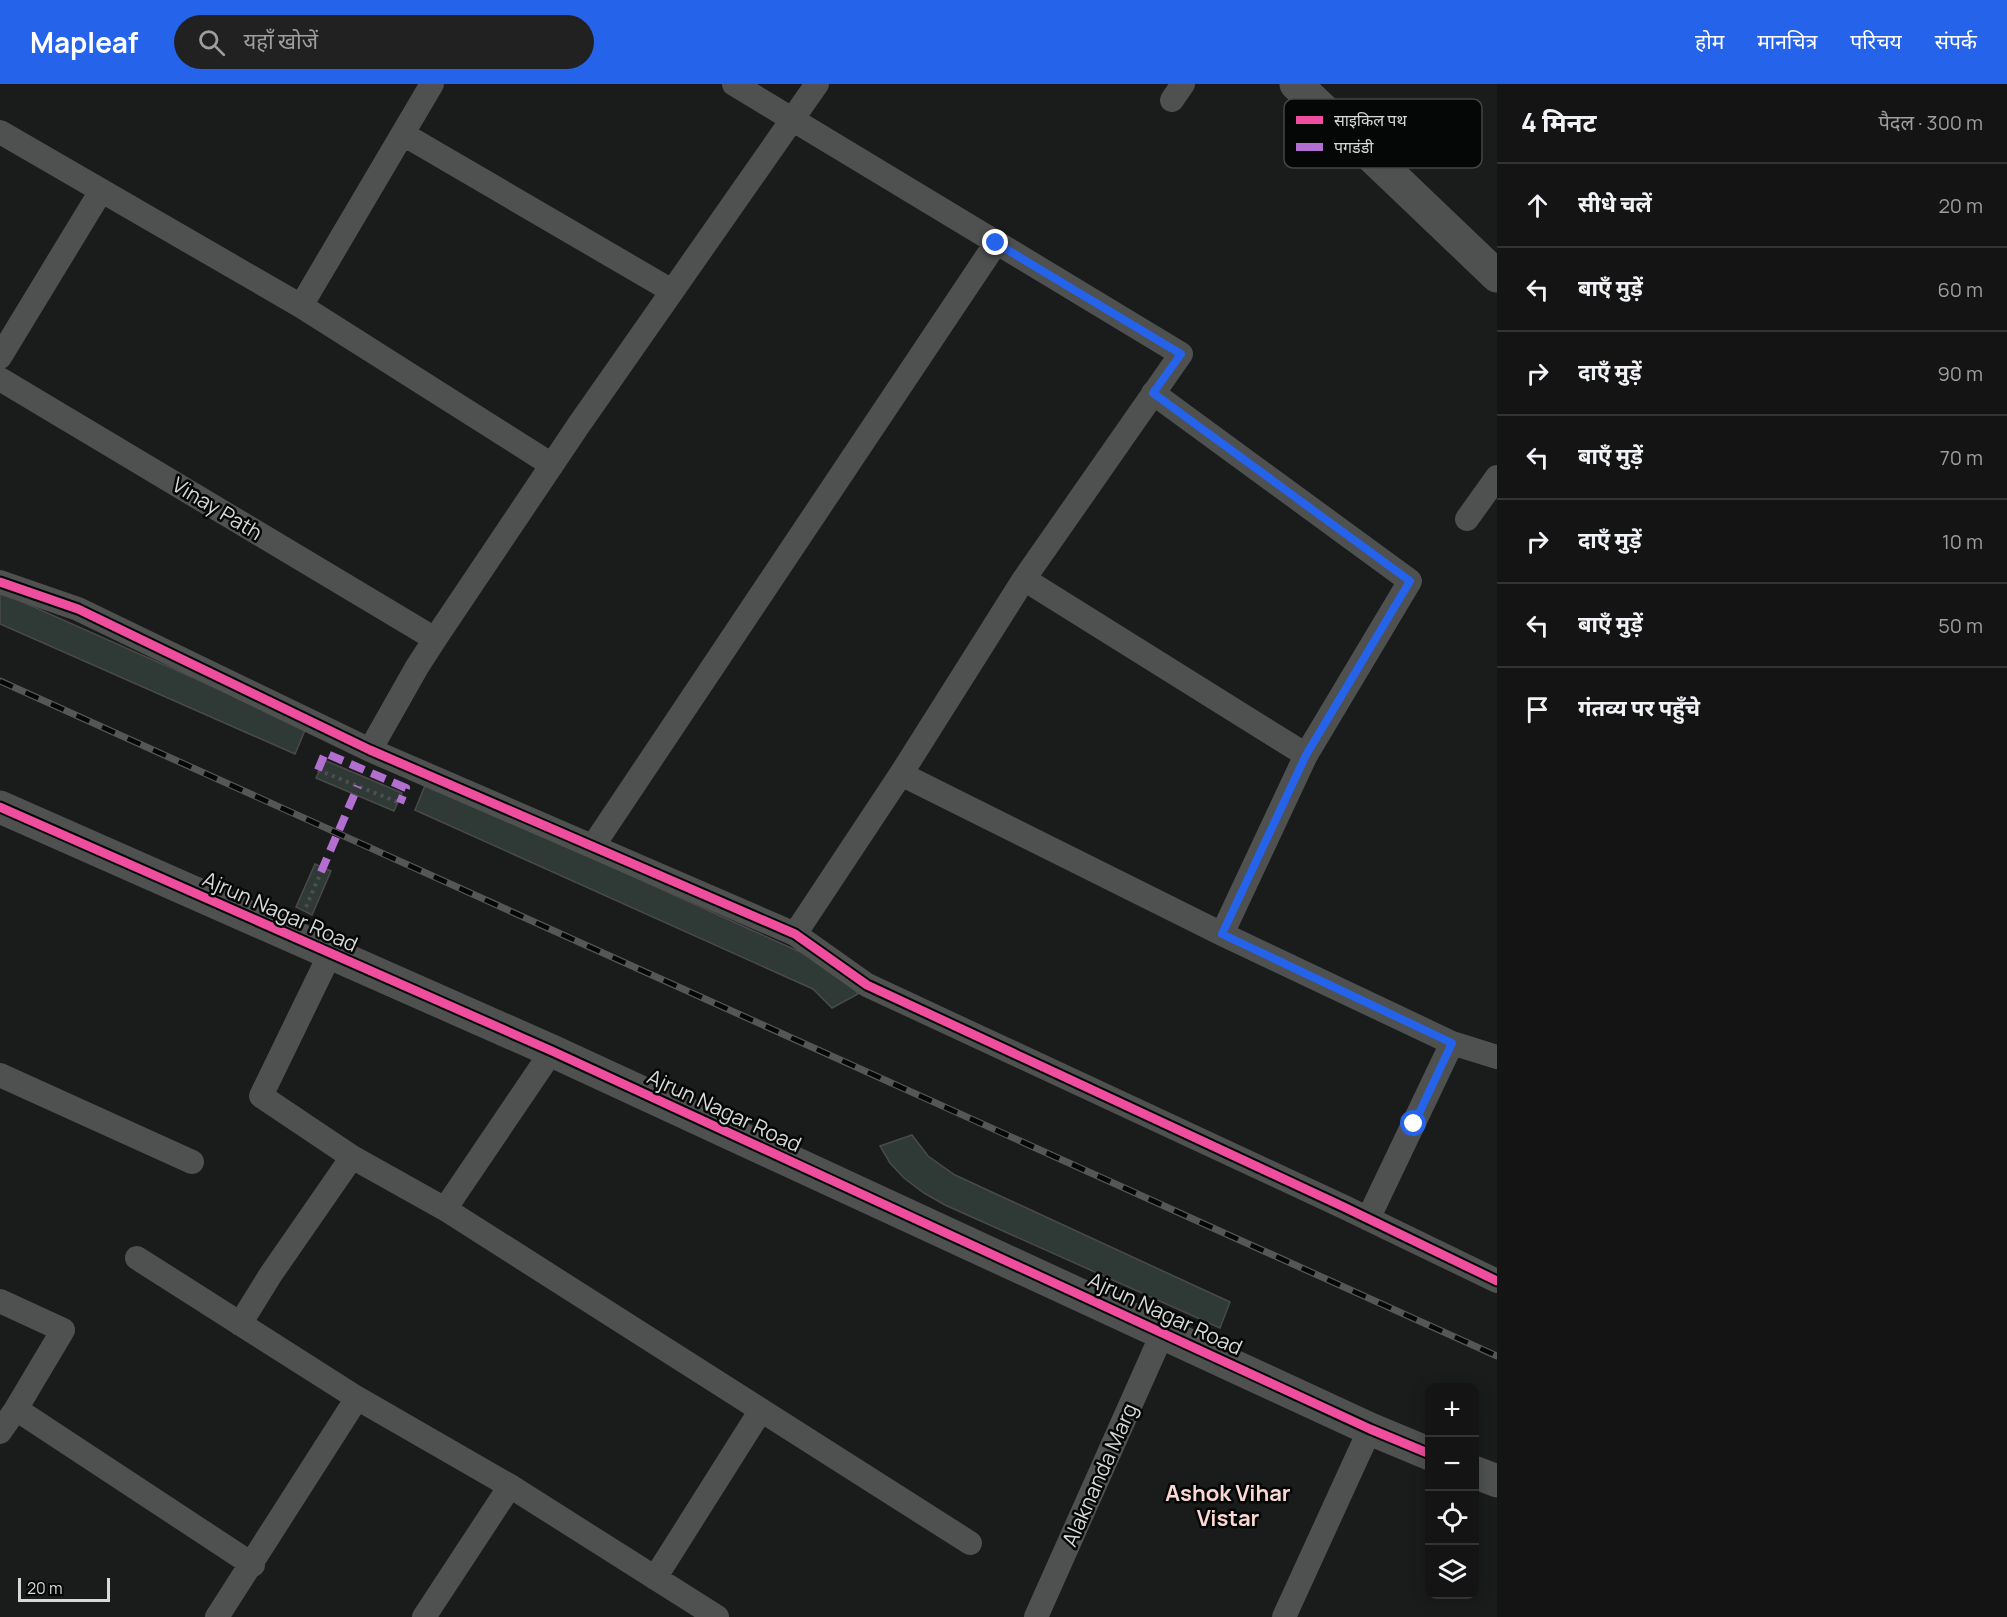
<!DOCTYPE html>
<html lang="hi">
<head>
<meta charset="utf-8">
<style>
	:root { --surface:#141414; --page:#212122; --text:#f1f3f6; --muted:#9d9ea0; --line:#333334; --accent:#2563eb }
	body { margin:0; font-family:Manrope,"Noto Sans Devanagari",sans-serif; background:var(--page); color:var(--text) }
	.controls { position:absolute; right:18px; bottom:18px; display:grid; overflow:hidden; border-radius:12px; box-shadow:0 3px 15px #0003 }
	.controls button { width:54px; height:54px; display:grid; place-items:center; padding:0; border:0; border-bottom:2px solid var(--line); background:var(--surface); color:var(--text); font:30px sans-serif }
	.scale { position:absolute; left:18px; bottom:15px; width:92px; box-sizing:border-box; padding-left:6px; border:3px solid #d7d9d9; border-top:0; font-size:16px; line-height:21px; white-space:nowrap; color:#d7d9d9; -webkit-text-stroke:4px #050606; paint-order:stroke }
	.stop { position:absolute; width:18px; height:18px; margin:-14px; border:4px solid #2563eb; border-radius:50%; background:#fff }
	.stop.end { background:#2563eb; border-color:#fff; box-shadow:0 2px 6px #0008 }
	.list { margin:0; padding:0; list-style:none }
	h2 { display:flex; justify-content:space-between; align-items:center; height:78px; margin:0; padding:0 24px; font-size:26px }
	h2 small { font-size:20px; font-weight:400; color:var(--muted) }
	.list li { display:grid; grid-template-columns:39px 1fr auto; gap:18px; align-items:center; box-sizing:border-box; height:84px; padding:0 24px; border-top:2px solid var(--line) }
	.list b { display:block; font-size:22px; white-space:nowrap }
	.list em { font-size:20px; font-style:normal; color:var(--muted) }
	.icon { flex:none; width:33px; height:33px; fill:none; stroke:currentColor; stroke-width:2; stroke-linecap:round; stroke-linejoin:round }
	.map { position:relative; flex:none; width:1497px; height:1533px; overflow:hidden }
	header { display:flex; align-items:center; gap:36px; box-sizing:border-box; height:84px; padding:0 30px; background:var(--accent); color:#fff }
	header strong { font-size:28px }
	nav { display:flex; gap:33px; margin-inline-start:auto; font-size:21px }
	.search { width:420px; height:54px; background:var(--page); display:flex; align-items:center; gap:15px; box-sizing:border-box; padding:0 21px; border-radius:33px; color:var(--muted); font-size:22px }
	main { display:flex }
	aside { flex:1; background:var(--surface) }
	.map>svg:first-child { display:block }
</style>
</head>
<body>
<header>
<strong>Mapleaf</strong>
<div class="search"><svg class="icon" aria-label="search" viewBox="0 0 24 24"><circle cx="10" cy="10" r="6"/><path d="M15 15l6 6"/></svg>यहाँ खोजें</div>
<nav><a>होम</a><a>मानचित्र</a><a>परिचय</a><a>संपर्क</a></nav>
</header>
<main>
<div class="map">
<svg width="1497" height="1533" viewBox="0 0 1497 1533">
	<rect width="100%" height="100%" fill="#1a1b1b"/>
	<!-- building -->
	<path fill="#2f3a36" stroke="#494a49" stroke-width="1.5" d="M0,508L306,644L295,670L0,540Z
		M324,676L402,709L394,727L316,694Z
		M426,699L829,881L851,899L858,910L832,924L813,905L415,726Z
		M315,780L331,787L312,831L296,823Z
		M912,1051L928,1072L955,1091L1230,1218L1220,1244L945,1121L924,1109L904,1094L890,1079L880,1062Z"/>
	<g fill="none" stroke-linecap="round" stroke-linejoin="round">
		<!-- path -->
		<path stroke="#4e4f4f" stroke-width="4" stroke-dasharray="3 4.5" stroke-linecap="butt" d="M318,686L400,719
			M306,823L321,788"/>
		<!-- street -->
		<path stroke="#4f5050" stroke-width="24" d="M734,0L1181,270L1024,495L901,690L795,850
			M1172,16L1183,0
			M0,48L301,222L552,381
			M403,50L672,207
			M301,222L432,0
			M0,273L101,107
			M0,295L435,555
			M1153,309L1410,497L1306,671L1222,850
			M1467,435L1497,393
			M1024,495L1306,671
			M0,498L78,525L370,666L795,850L867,901L1344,1123L1497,1197
			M370,666L417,583L435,555L578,342L817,0
			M901,690L1222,850L1452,959L1497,973
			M593,762L996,159
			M330,870L261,1012L352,1073L445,1125L970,1459
			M0,991L192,1078
			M445,1125L552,967
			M1368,1135L1452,959
			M137,1174L357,1314L510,1402L717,1533
			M0,1217L63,1246L16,1325L0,1348
			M240,1240L271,1190L352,1073
			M16,1325L253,1481
			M655,1494L761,1326
			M217,1533L357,1314
			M424,1533L510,1402
			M1036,1533L1163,1248
			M1284,1533L1370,1345"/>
		<!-- secondary -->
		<path stroke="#4f5050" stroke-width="33" d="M1296,0L1497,192
			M0,723L552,967L1370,1345L1430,1370
			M1474,1388L1497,1397"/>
		<defs>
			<path id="rail" d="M0,597L1497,1272"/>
		</defs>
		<!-- rail casing -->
		<use href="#rail" stroke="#565656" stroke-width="7"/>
		<!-- rail -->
		<use href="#rail" stroke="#050606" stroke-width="4.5" stroke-dasharray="14" stroke-linecap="butt"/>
		<!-- quiet -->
		<path stroke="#b36fd0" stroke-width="8" stroke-dasharray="15 8" stroke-linecap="butt" d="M318,686L325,669L406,704L400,719
			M321,788L358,702"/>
		<defs>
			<path id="cycleway" d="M0,498L78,525L370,666L795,850L867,901L1344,1123L1497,1197
				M0,723L552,967L1370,1345L1430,1370"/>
		</defs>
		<!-- cycleway casing -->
		<use href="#cycleway" stroke="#050606" stroke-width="13"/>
		<!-- cycleway -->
		<use href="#cycleway" stroke="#ef4d9e" stroke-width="9"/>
	</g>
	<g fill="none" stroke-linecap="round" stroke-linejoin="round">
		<!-- route -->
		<path stroke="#2563eb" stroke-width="8" d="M996,159L1181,270L1153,309L1410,497L1306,671L1222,850L1452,959L1414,1040"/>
	</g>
	<g text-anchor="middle" stroke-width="5" stroke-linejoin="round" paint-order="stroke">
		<!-- street labels -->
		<g font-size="21" fill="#d7d9d9" stroke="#050606">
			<text transform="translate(217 425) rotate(31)" y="7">Vinay Path</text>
			<text transform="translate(280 828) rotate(24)" y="7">Ajrun Nagar Road</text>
			<text transform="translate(724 1027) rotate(25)" y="7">Ajrun Nagar Road</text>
			<text transform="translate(1165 1230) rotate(25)" y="7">Ajrun Nagar Road</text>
			<text transform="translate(1100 1391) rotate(-66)" y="7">Alaknanda Marg</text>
		</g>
		<!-- neighbourhood labels -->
		<g font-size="22" font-weight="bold" fill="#fbd8d1" stroke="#050606">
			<text x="1228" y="1417">Ashok Vihar<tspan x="1228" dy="25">Vistar</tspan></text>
		</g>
	</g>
	<!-- legend -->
	<rect x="1284" y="15" width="198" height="69" rx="9" fill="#050606" stroke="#444545" stroke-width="1.5"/>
	<rect x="1296" y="32" width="27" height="8" fill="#ef4d9e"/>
	<rect x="1296" y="59" width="27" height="8" fill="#b36fd0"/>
	<g font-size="16" fill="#d7d9d9">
		<text x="1334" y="42">साइकिल पथ</text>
		<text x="1334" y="69">पगडंडी</text>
	</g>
</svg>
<div class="controls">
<button>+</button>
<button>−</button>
<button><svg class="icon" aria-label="locate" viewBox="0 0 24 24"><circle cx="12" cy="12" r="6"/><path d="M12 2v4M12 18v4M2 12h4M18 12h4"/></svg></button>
<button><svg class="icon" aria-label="layers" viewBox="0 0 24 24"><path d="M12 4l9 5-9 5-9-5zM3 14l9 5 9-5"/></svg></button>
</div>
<div class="scale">20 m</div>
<div class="stop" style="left:1414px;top:1040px"></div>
<div class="stop end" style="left:996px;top:159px"></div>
</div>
<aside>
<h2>4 मिनट<small>पैदल · 300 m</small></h2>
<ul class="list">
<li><svg class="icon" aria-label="ahead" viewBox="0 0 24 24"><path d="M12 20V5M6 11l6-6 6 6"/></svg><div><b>सीधे चलें</b></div><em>20 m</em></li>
<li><svg class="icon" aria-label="left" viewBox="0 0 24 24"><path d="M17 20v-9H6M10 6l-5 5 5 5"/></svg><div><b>बाएँ मुड़ें</b></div><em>60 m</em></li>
<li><svg class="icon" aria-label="right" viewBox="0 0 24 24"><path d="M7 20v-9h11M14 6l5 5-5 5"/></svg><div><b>दाएँ मुड़ें</b></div><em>90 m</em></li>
<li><svg class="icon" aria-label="left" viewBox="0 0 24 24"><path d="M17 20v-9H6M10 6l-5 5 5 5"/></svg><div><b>बाएँ मुड़ें</b></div><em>70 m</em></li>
<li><svg class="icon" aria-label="right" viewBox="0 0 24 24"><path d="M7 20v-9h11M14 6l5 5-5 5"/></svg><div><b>दाएँ मुड़ें</b></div><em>10 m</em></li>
<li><svg class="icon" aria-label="left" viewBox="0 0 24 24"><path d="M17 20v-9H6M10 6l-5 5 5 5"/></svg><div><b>बाएँ मुड़ें</b></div><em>50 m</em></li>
<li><svg class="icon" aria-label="arrive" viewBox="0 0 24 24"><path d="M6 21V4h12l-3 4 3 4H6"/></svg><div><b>गंतव्य पर पहुँचे</b></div></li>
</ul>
</aside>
</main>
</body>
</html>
